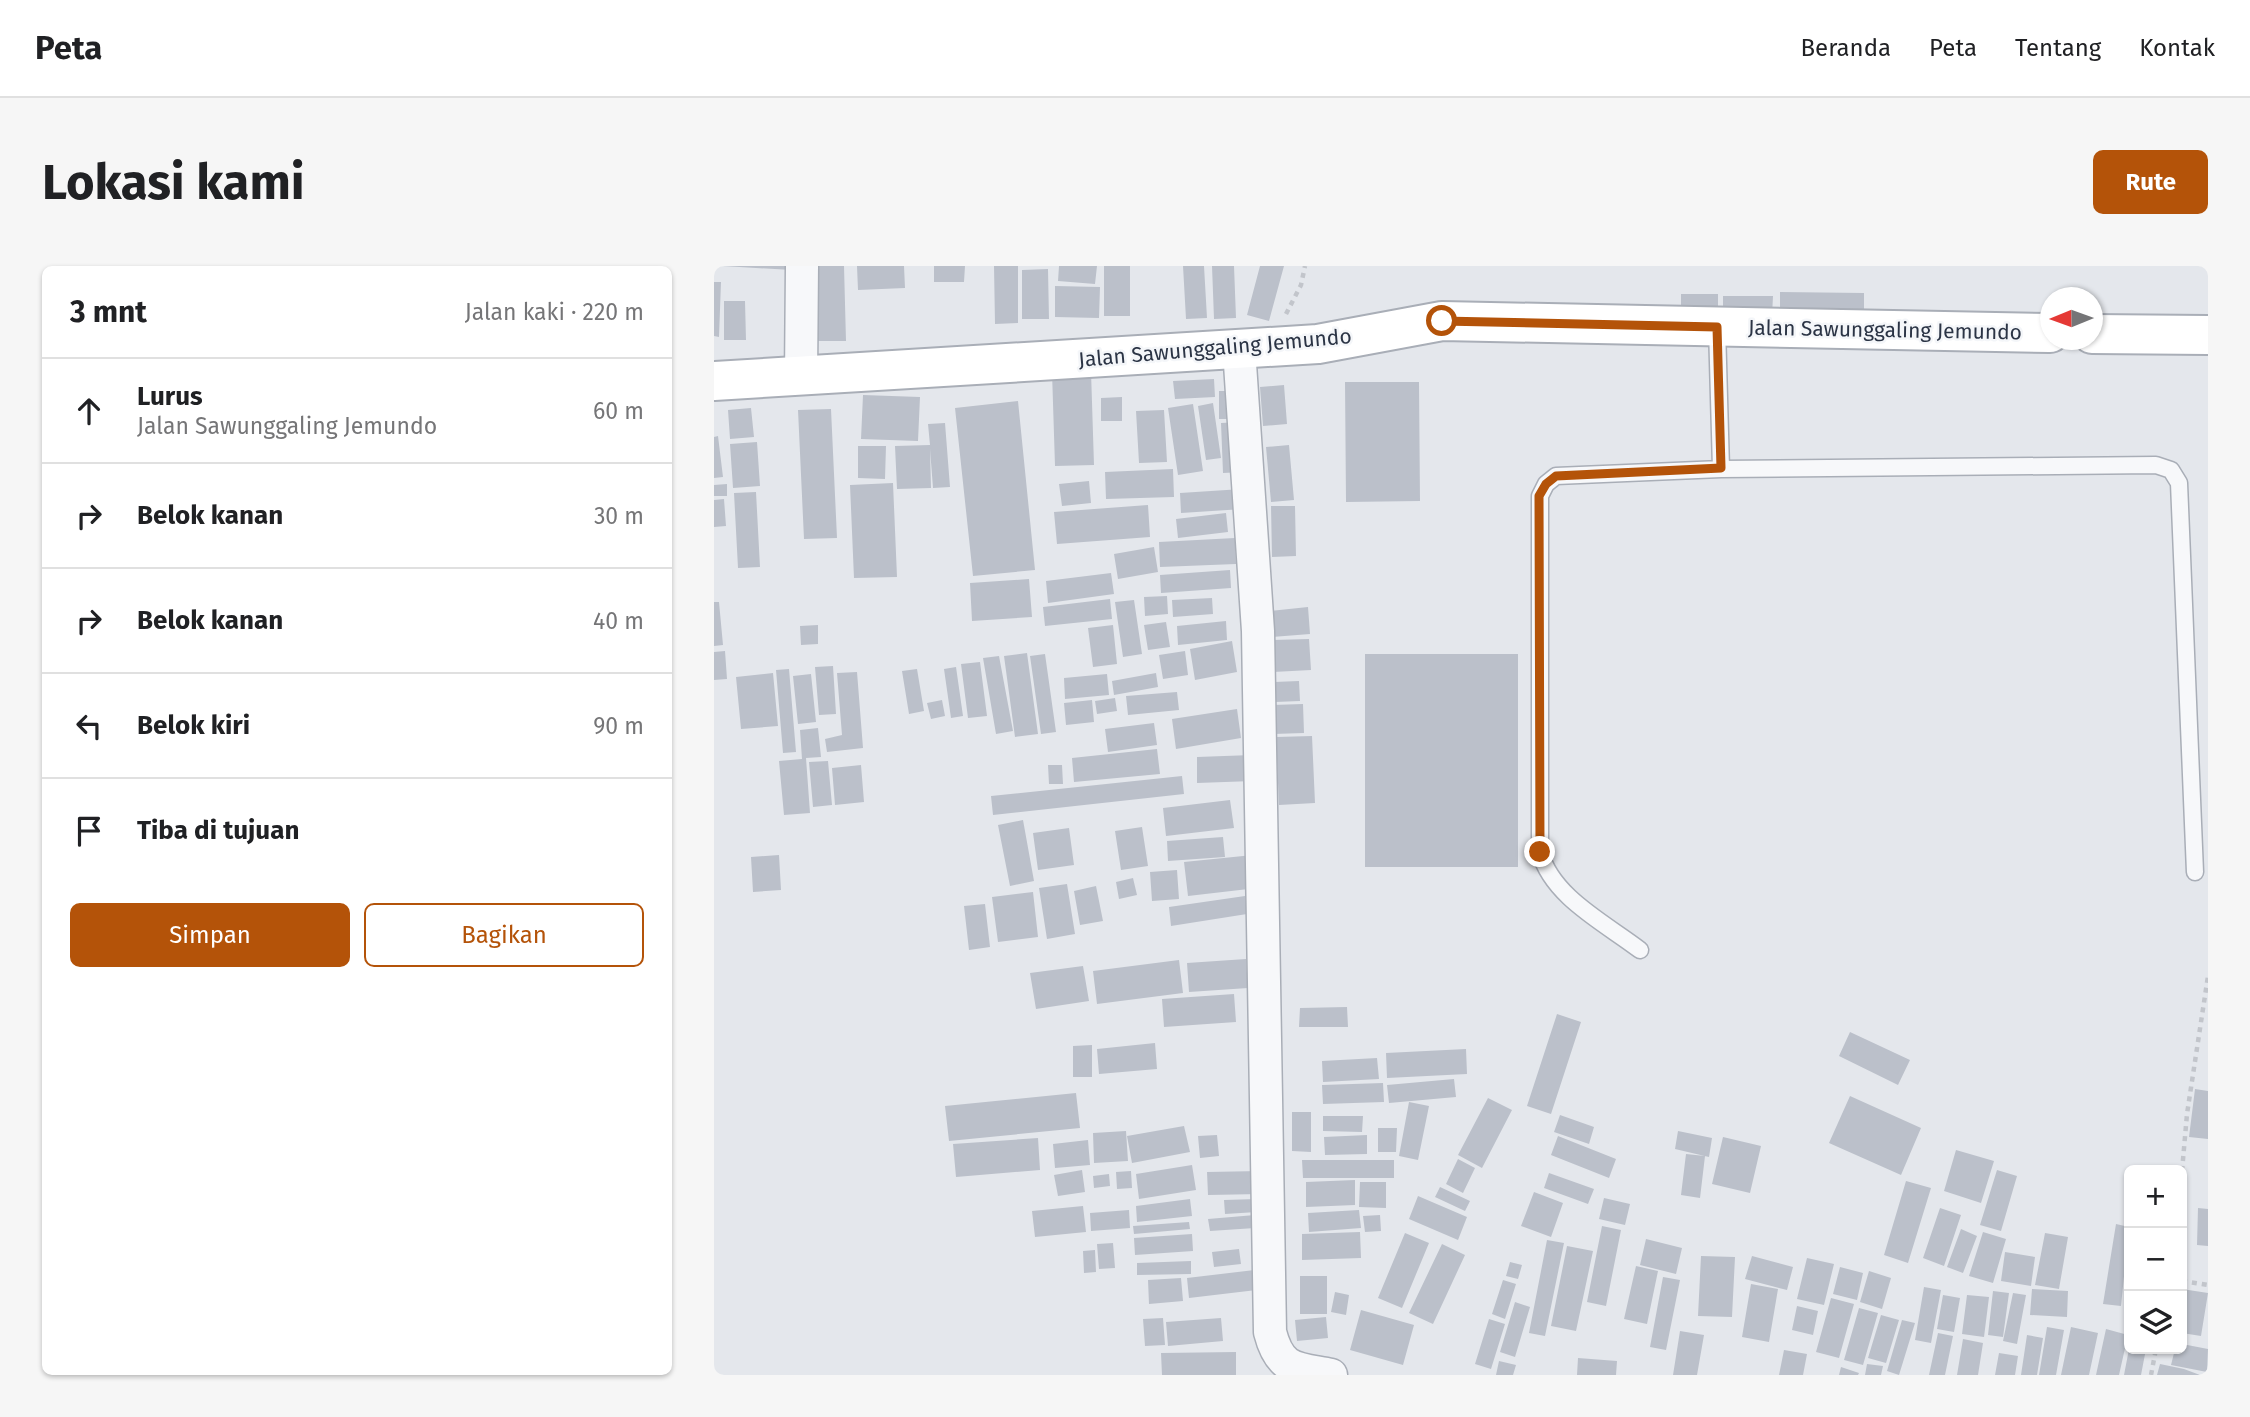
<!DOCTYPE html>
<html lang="id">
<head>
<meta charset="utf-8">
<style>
	:root { --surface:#fff; --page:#f6f6f6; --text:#202124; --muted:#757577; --line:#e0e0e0; --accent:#b45309 }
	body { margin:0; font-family:"Fira Sans",sans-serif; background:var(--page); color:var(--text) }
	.controls { position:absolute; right:21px; bottom:21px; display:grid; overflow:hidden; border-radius:10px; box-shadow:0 2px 5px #0004 }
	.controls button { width:63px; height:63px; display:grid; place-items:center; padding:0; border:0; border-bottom:2px solid var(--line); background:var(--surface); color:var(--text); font:35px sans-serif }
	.compass { position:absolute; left:1326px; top:21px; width:63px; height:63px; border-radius:50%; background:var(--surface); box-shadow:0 2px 5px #0004; rotate:269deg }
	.stop { position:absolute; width:21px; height:21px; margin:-16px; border:5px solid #b45309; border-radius:50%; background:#fff }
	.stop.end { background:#b45309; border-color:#fff; box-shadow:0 2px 7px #0008 }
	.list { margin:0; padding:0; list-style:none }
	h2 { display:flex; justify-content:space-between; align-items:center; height:91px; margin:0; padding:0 28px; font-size:30px }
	h2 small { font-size:23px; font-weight:400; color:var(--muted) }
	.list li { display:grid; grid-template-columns:46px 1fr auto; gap:21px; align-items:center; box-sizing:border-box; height:105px; padding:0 28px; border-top:2px solid var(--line) }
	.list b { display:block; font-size:26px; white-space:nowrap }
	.list p { margin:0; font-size:23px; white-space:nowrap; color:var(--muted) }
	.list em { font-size:23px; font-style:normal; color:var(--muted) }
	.actions { display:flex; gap:14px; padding:21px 28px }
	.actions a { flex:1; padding:16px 0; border:2px solid var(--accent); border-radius:10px; text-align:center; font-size:24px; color:var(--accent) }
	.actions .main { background:var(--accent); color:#fff }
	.icon { flex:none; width:38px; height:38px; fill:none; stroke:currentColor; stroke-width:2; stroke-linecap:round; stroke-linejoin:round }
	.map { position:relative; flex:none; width:1494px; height:1109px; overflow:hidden; border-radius:10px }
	header { display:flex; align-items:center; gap:42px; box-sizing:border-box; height:98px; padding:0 35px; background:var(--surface); border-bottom:2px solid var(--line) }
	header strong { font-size:33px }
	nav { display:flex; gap:38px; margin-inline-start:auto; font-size:24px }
	.intro { display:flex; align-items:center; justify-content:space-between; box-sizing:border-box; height:168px; padding:0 42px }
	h1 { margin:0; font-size:49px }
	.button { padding:18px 32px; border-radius:10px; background:var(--accent); color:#fff; font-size:24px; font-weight:700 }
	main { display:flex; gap:42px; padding:0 42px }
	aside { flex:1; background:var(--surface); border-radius:10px; box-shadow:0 2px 5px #0004 }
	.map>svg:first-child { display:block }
</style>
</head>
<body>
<header>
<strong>Peta</strong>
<nav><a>Beranda</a><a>Peta</a><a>Tentang</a><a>Kontak</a></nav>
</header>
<div class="intro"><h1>Lokasi kami</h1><a class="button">Rute</a></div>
<main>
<aside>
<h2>3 mnt<small>Jalan kaki · 220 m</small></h2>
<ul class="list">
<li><svg class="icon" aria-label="ahead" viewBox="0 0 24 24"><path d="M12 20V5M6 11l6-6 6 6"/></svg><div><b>Lurus</b><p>Jalan Sawunggaling Jemundo</p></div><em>60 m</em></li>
<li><svg class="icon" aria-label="right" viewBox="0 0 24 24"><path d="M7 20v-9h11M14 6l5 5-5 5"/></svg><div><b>Belok kanan</b></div><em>30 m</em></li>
<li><svg class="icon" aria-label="right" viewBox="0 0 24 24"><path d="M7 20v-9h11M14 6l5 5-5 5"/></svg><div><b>Belok kanan</b></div><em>40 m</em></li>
<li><svg class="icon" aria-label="left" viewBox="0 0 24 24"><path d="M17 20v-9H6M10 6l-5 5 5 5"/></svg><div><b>Belok kiri</b></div><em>90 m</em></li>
<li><svg class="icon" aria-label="arrive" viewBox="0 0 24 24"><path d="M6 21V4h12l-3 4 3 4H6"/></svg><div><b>Tiba di tujuan</b></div></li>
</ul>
<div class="actions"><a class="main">Simpan</a><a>Bagikan</a></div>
</aside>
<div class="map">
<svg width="1494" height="1109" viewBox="0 0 1494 1109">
	<rect width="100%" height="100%" fill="#e4e7ec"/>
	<!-- building -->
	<path fill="#bbc0ca" d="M9,0H78V4Z
		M97,0H130L132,75H99Z
		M143,0H190L191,22L144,24Z
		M220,0H251L250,16H220Z
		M280,0H304V57L281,58Z
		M345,0H383L381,18L344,15Z
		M390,0H416V50H390Z
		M469,0H490L493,52L472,53Z
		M498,0H520L522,52L500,53Z
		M546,0H570L555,55L533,49Z
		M334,3L335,53H308V4Z
		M0,16H7L5,71L0,70Z
		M341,20L386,21L385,52L341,51Z
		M1066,26L1150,27V52L1066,51Z
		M967,28H1004V51L967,50Z
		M1009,30H1059L1058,50L1009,49Z
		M10,35H31L32,74H10Z
		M377,105L380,199L341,200L338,106Z
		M500,113L501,131L461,133L459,115Z
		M631,116H705L706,235L632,236Z
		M570,119L573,158L549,160L546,121Z
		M505,125H526L525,153H505Z
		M149,129L206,131L204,175L147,173Z
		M408,131V155H387V132Z
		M304,135L321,304L259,310L241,142Z
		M499,137L507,192L492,194L484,140Z
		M479,138L489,205L464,209L454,142Z
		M37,142L40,171L16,173L14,144Z
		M117,143L123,272L90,273L84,144Z
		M450,144L453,196L425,197L422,145Z
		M526,156L529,206L509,207L507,157Z
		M231,157L236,221L219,222L216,183L217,222L183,223L181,180L216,179L214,158Z
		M4,170L9,211L0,212V171Z
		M43,176L46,220L19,222L16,178Z
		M575,179L580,234L557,236L552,181Z
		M144,180H172L171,213L144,212Z
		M459,203L460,231L392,233L391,206Z
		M375,215L377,237L348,240L345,218Z
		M179,217L183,311L140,312L136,219Z
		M13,218V230H0V219Z
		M528,223L529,243L467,247L466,227Z
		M42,226L46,301L24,302L20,227Z
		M10,233L12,260L0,261V234Z
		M434,239L436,271L343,278L340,246Z
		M557,240H581L582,290L558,291Z
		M512,247L514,266L464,272L462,253Z
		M521,272L522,298L446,301L445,276Z
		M440,281L444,306L404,313L400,288Z
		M516,304L517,322L447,327L446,309Z
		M397,307L400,328L334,337L332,315Z
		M315,313L318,351L258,355L256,317Z
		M453,330L454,348L431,350L430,331Z
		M498,332L499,348L459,351L458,334Z
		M396,333L398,353L331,360L329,341Z
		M420,334L428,388L409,391L401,336Z
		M0,336H5L9,379L0,380Z
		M594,341L596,368L558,371L556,345Z
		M512,355L513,374L464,379L463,360Z
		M452,356L456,381L434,384L430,359Z
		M104,359V378L87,379L86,360Z
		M399,359L403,398L379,401L374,362Z
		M595,373L597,404L559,406L558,374Z
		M518,375L523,406L481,414L476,383Z
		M11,385L13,413L0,414V386Z
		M471,385L474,409L449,413L445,389Z
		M313,387L324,468L301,471L290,390Z
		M331,388L342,466L327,468L316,390Z
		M651,388H804V601H651Z
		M285,390L299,465L282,468L269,392Z
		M266,396L273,450L254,452L247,398Z
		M119,400L122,448L105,449L101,401Z
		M242,401L249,450L237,452L230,403Z
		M75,403L82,486L69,487L62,404Z
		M203,403L210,445L195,448L188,405Z
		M143,406L149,482L113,486L111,473L128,469L123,407Z
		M59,407L64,460L27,463L22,411Z
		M442,407L444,421L400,429L398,415Z
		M97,408L102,456L84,458L79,410Z
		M393,408L395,429L351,433L350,412Z
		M585,415L586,435L561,436L560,416Z
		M463,426L465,444L414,449L412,430Z
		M401,432L403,445L383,448L381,435Z
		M228,434L231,450L217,453L213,437Z
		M378,434L380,456L352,459L350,437Z
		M589,438L590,467L559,468L558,439Z
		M523,443L527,472L462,483L458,453Z
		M440,457L443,479L394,486L391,463Z
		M104,462L107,491L92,492L96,547L70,549L65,495L88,493L86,464Z
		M598,470L601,537L565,539L562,471Z
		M443,483L446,508L360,516L358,492Z
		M538,489L539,515L483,517V491Z
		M114,495L118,539L99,541L95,496Z
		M147,499L150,536L121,539L118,502Z
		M334,499H348L349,518H335Z
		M468,510L470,528L279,549L277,530Z
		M516,534L520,562L452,570L449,542Z
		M309,554L320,615L296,620L284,559Z
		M428,561L434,600L407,604L401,565Z
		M355,562L360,599L324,604L319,567Z
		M509,571L511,591L454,595L453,575Z
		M65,589L67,624L39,626L37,591Z
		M539,589L543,622L474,630L470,596Z
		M463,604L465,633L438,635L436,606Z
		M419,612L423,629L405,633L402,616Z
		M353,618L361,668L333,673L325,622Z
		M382,620L389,655L366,659L360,625Z
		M319,626L324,671L284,676L278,631Z
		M531,630L533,648L457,660L455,641Z
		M271,638L276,681L255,684L250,640Z
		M532,693L534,722L475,726L473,697Z
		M465,694L469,727L383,738L379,705Z
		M369,700L375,735L322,743L316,707Z
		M520,728L522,756L450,761L448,733Z
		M633,741L634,761H585L586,742Z
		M843,748L867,756L837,848L813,840Z
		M1136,766L1196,794L1184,819L1125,790Z
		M441,777L443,803L385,808L383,783Z
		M378,779V811H359V780Z
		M752,783L753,808L673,812L672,787Z
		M663,792L665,813L609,816L608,795Z
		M740,813L742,831L675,837L673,819Z
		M669,817L670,836L609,838L608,819Z
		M1481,823L1494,825V873L1475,871Z
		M362,827L366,862L235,875L231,840Z
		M1136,830L1207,862L1187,909L1115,877Z
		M774,832L798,844L768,902L744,889Z
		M695,836L715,840L704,894L685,890Z
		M578,846H597V886L578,885Z
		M846,849L880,861L875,878L840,866Z
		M609,850H649L648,866L609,865Z
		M470,860L476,886L418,897L413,870Z
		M664,862H683L682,886H664Z
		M412,865L414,895L380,897L379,867Z
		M964,865L998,872L995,891L961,883Z
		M503,869L505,890L486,892L484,870Z
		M653,869V888L611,889L610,871Z
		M844,870L902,893L895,912L837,889Z
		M1009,871L1047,880L1036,927L998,918Z
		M324,872L326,904L242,911L239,878Z
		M374,874L376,899L341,902L339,878Z
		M1242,884L1280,895L1267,937L1230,925Z
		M972,888L991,890L986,932L967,929Z
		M744,893L761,902L749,927L732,918Z
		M588,894H680V912H589Z
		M478,899L482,924L425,933L422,908Z
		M368,904L371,926L344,930L340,909Z
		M1283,904L1303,910L1287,965L1266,959Z
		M417,905L418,922L403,923L402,906Z
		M547,905V928L494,929L493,906Z
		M835,907L880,923L874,938L830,922Z
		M395,908L396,920L380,922L379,910Z
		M641,914V939L592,941V916Z
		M1192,915L1217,922L1194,997L1170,989Z
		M646,916H672V942L645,941Z
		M726,921L756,935L751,945L721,931Z
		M820,926L849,937L837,971L807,960Z
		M704,930L753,951L744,974L695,953Z
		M890,932L916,938L911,959L885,953Z
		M476,933L478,950L423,956L422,940Z
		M543,933V946L511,948L510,934Z
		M369,940L372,966L321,971L318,945Z
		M1226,942L1247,949L1230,1000L1209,992Z
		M1484,942L1494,943V980L1483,979Z
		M415,944L416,962L377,965L376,947Z
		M645,944L647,962L595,966L594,947Z
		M541,949V962L496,965L494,953Z
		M666,949L667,965L651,966L649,950Z
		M475,956L476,963L420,968L419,960Z
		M1402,958L1415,961L1407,1040L1389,1038Z
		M888,960L907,964L892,1040L873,1036Z
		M1247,963L1263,970L1249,1007L1233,1001Z
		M646,966L647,992L588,994V968Z
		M1269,966L1292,973L1279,1017L1255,1010Z
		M691,967L715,977L688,1042L664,1032Z
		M1331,967L1354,971L1345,1023L1321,1019Z
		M478,968L479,985L421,989L420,972Z
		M932,973L968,982L962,1008L926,999Z
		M833,974L850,977L831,1070L815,1067Z
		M399,977L401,1002L385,1003L383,978Z
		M728,978L751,989L719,1058L695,1047Z
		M853,980L879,985L862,1065L837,1060Z
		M525,983L527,998L500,1001L498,986Z
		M381,984L382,1006L370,1007L369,985Z
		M1291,986L1321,991L1317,1020L1287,1015Z
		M987,990L1021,991L1018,1051L984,1050Z
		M1038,990L1079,1001L1073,1024L1031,1013Z
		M1093,992L1120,998L1110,1039L1083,1033Z
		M477,995V1008L423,1009V997Z
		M796,996L808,999L804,1013L792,1010Z
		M922,1000L944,1005L933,1058L910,1053Z
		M1126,1001L1149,1007L1143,1034L1119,1028Z
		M549,1003L551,1023L475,1032L473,1012Z
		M1155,1005L1177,1012L1168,1043L1146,1036Z
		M586,1010H613V1048H586Z
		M949,1011L966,1014L952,1084L936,1081Z
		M467,1012L469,1035L435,1038L434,1014Z
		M789,1014L802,1018L791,1053L778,1048Z
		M1037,1018L1064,1023L1055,1076L1028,1071Z
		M1210,1021L1227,1024L1217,1077L1201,1074Z
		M1318,1023L1354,1025L1353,1051L1316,1049Z
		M1468,1023L1494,1027L1487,1070L1468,1067Z
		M1279,1025L1295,1027L1289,1071L1274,1069Z
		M621,1026L635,1029L632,1049L617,1046Z
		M1299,1027L1312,1029L1303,1078L1289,1075Z
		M1229,1029L1246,1032L1240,1066L1223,1063Z
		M1253,1029L1275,1031L1270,1071L1248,1068Z
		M1117,1032L1140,1038L1125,1092L1102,1086Z
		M801,1036L816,1041L801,1091L786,1086Z
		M1083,1040L1104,1045L1099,1069L1078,1064Z
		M1145,1042L1164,1047L1149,1099L1130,1094Z
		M647,1044L700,1059L689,1099L636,1084Z
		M1167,1049L1185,1054L1172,1097L1154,1092Z
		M612,1051L614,1072L583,1075L581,1054Z
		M449,1052L451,1079L431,1080L429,1053Z
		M507,1052L509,1075L454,1080L452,1056Z
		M775,1053L791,1058L777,1103L761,1098Z
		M1188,1054L1201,1057L1185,1109L1173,1105Z
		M1333,1061L1350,1064L1342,1109H1325Z
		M1357,1061L1384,1067L1375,1109H1347Z
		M1392,1063L1414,1069L1405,1109H1382Z
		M966,1065L990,1069L983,1109H959Z
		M1224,1067L1239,1070L1231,1109H1215Z
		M1313,1069L1329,1072L1323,1109H1307Z
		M1249,1073L1269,1077L1264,1109H1243Z
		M1468,1078L1494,1083L1493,1106L1457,1099L1461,1083H1468Z
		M1415,1083H1432L1427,1109H1410Z
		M1070,1084L1093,1088L1089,1109H1065Z
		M522,1086V1109H448L447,1087Z
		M1285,1087L1304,1090L1301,1109H1281Z
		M864,1092L903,1095L902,1109H863Z
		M785,1095L802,1099L799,1109H782Z
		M1153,1098L1169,1100L1167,1109H1151Z
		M1446,1098L1470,1103L1486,1109H1443Z
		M1127,1101L1145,1107L1144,1109H1125Z"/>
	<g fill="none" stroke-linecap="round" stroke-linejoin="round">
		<defs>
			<path id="lane" d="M1003,61L1007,203L1442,199L1457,204L1465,217L1481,606
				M926,684C891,657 838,631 826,586V230L832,218L842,210L1007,203"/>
			<path id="street" d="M525,83L544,365L556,1066C566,1105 582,1102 617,1109
				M87,111L88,0"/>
			<path id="secondary" d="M1378,68L1494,69
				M0,115L604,78L728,55L1336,67"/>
		</defs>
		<!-- lane casing -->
		<use href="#lane" stroke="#a9aeb7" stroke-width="19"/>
		<!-- street casing -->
		<use href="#street" stroke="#a9aeb7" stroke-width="35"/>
		<!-- secondary casing -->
		<use href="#secondary" stroke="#a9aeb7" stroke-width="42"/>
		<!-- path -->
		<path stroke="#c2c5cb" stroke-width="4.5" stroke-dasharray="5 5" stroke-linecap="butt" d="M572,48L587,19L591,0
			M1468,905L1473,848L1494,710
			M1468,1015L1494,1019
			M1437,1109L1442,1083"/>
		<!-- lane -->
		<use href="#lane" stroke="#f7f8fa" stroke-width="16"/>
		<!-- street -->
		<use href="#street" stroke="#f7f8fa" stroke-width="32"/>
		<!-- secondary -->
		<use href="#secondary" stroke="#fff" stroke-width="38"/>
	</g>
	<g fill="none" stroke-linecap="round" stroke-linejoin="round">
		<!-- route -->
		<path stroke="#b45309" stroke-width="9" d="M728,55L1003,61L1007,202L842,210L832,218L825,230L826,586"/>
	</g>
	<g text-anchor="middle" stroke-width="5" stroke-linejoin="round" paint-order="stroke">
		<!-- street labels -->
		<g font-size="21" fill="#2b3445" stroke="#f4f6f9">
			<text transform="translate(1171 64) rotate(1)" y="7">Jalan Sawunggaling Jemundo</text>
			<text transform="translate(501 82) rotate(-5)" y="7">Jalan Sawunggaling Jemundo</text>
		</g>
	</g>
</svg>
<div class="controls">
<button>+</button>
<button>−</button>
<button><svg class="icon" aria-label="layers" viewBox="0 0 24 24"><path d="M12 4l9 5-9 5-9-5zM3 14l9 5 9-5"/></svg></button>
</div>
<svg class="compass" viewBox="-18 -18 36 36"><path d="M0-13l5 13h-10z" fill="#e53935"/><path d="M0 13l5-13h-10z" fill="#757577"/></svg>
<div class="stop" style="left:728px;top:55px"></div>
<div class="stop end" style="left:826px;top:586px"></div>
</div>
</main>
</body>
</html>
